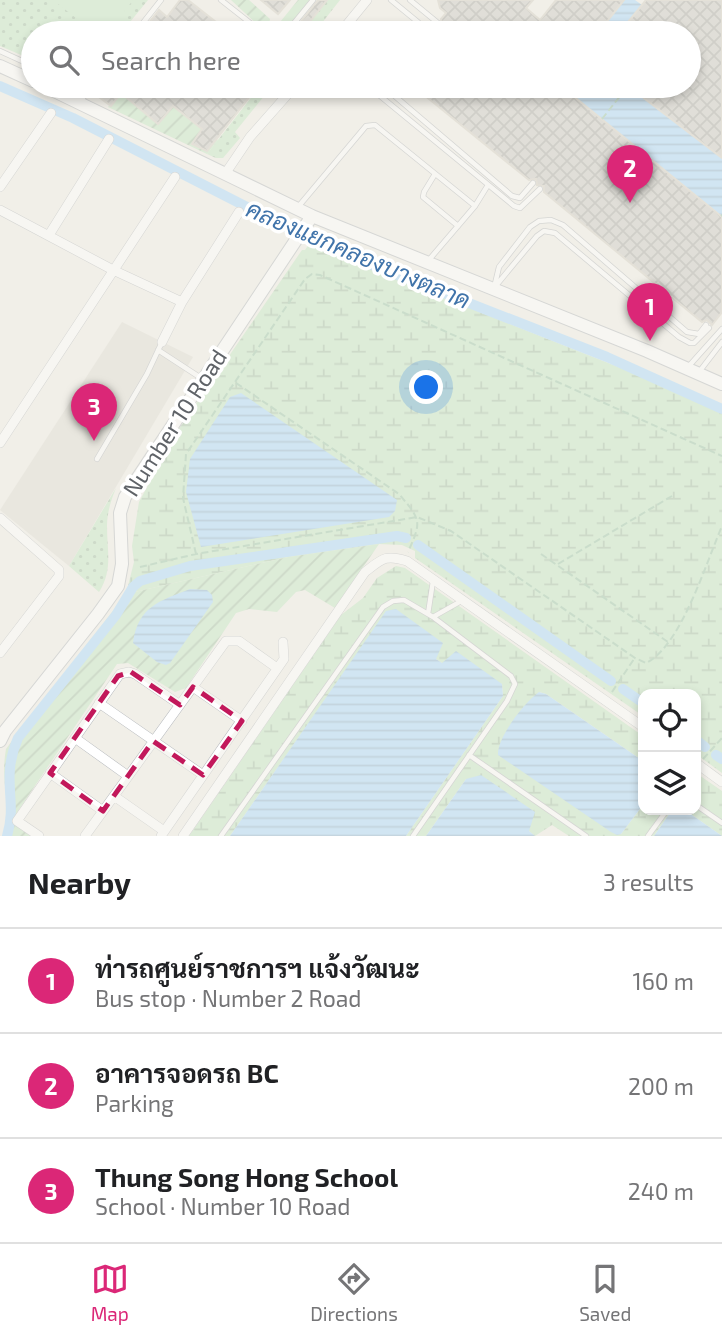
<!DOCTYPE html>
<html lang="en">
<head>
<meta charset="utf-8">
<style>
	:root { --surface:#fff; --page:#f2f2f2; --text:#202124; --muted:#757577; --line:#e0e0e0; --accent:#db2777 }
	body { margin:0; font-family:"Exo 2",Sarabun,sans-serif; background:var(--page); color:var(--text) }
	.controls { position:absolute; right:21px; bottom:21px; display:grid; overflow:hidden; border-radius:14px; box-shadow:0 4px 10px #0003 }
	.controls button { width:63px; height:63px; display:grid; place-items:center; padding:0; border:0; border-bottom:2px solid var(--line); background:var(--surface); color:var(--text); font:35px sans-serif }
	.you { position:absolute; left:427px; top:388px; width:24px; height:24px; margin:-18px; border:5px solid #fff; border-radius:50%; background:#1a73e8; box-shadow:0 0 0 10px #1a73e833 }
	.badge { display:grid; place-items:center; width:46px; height:46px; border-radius:50%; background:var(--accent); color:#fff; font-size:23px; font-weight:700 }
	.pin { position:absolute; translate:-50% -58px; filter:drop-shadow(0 2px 4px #0008) }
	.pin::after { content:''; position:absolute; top:37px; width:24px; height:21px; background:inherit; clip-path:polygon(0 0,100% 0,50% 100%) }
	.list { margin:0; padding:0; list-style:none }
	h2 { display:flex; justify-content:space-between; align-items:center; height:91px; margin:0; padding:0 28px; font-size:30px }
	h2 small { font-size:23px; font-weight:400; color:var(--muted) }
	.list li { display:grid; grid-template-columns:46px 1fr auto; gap:21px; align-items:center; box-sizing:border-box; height:105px; padding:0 28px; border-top:2px solid var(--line) }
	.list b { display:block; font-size:26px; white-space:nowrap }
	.list p { margin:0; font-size:23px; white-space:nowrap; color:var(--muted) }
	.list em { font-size:23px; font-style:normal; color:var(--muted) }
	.icon { flex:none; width:38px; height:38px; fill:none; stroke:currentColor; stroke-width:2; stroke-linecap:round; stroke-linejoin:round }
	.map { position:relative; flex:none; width:722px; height:836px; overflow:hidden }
	.search { position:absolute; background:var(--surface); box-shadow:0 4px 10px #0003; left:21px; right:21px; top:21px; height:77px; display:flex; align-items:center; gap:18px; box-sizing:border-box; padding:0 24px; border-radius:38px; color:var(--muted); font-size:26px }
	.sheet { height:406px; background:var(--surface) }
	nav { display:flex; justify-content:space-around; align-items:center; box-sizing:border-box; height:98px; border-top:2px solid var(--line); background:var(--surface); font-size:19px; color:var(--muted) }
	nav a { display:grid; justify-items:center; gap:4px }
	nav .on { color:var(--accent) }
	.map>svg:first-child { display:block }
</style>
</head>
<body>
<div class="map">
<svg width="722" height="836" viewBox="0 0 722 836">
	<defs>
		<pattern id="grass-dots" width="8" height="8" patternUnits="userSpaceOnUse" patternTransform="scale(1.75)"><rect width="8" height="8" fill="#c5e8c5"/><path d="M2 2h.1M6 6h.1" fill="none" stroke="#a3c0a4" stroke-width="1.8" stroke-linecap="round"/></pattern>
		<pattern id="wetland-marsh" width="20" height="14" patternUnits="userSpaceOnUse" patternTransform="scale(1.75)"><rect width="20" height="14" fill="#c5e8c5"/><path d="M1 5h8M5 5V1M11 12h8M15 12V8" fill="none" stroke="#a3c0a4"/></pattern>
		<pattern id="garden-furrows" width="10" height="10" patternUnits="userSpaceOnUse" patternTransform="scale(1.75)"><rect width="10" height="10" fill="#c5e8c5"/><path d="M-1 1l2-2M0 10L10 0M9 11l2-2" fill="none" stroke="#a3c0a4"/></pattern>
		<pattern id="water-rules" width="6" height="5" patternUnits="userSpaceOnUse" patternTransform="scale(1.75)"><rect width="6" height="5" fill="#aadaff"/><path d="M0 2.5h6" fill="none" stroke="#8eb4d2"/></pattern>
		<pattern id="building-cross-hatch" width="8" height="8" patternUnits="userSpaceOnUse" patternTransform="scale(1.75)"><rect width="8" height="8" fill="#cccac5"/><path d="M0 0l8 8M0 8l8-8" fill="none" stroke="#a9a8a4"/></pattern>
	</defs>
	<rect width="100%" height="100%" fill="#f1efe8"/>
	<!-- education -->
	<path fill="#e1ded6" d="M122,322L193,357L69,566L0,510Z"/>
	<!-- grass -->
	<path fill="url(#grass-dots)" d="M0,0H148L121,33H33V60L0,46Z
		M328,0H340L314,33H301Z
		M260,86H272L235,132L240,138L223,158H216L207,154Z
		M116,488C111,500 107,513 107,526C107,551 113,570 99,592L69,566Z"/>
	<!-- wetland -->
	<path fill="url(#wetland-marsh)" d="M309,244L651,380L722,413V773L696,754V694H643V716L415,558V551L402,545L379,544L288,557L126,594L134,562L132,546L139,502L178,430L302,250H305Z
		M396,566L405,568L643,736V761L546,694L539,692L621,834L643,805V810H672L654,836H569L552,825L535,836L466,779L426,836H406L503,696L502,684L442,663L436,659L396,610L386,612L230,836H189L341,615L363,598L377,578Z
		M696,773L722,791V836L685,810H696Z"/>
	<!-- garden -->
	<path fill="url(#garden-furrows)" d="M231,0H249L270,19L269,24L261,28Z
		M298,0H310L284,32L274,33L272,32Z
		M121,89L173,103L218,140L207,154L108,107Z
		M379,544L335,608L305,590L296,592L277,612L249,609L236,613L186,688L175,692L128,663L117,664L16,814L14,821L31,836H6C11,804 0,781 6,749L126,594L288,557Z"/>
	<!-- pitch -->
	<path fill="#c5e8c5" d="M53,0H133L108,33H95Z"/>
	<!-- water -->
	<path fill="url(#water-rules)" d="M623,0H635L642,5L619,33H599Z
		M561,86H628L722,158V216Z
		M241,393L397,500L395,511L389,517L201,547L186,492L190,459L230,397Z
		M190,589L207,590L212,595L213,602L170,663L166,665L157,662L133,643C138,606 160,601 190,589Z
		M396,609L443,643L436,659L442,663L456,651L502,684L503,696L406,836H230L386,611Z
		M539,692L546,694L643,761V805L621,834L617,835L611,832L498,755C497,737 525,702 539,692Z
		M481,775L535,812L529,831L535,836H426L466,779Z
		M672,810H685L722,836H654Z"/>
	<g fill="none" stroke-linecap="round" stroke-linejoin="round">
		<!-- canal -->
		<path stroke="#aadaff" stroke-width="10" d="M0,86L73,118L321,245L607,357L722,409
			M418,545L611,681
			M623,689L643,703
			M696,740L705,747
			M716,755L722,759
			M7,836C18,800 0,780 18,738L116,615L133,587L140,581L190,566L397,536L406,538"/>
	</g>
	<!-- building -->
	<path fill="url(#building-cross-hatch)" stroke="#d6d1c6" stroke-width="2" d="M180,0H188L230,33H141L159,10L167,17Z
		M261,0H290L278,14Z
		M318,0H327L301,33H292Z
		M438,0H533L526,8L540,20L556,0H624L598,33H539L526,23L517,33H435L433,29L442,25L441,19L446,13L440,8Z
		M646,0H722V158L628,86H689V33H619Z
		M107,86H258L207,151L192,144L202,129L173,106L158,124L121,93L111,106L99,97Z
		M413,86H561L722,217V312L712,325L707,320L702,322L544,192V186L537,185L536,179L529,180Z"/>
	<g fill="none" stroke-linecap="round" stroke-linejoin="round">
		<defs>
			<path id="lane" d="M221,0L263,33
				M391,0L430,32
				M410,0L438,23
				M135,33L161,0
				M286,33L313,0
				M0,51L33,66
				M368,86L514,206L520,208L540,189
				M383,86L512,196L520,198L533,183
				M80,101L93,86
				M435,174L424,192L423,197L458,226
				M298,207L366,126L375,125L475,206
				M428,261L475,206L488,185
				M494,288L499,267L530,227L539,221L551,220L563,225L687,332L699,334L706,325
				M494,288L537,236L544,231L555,233L679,337L690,343H694L709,328
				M158,350L201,378
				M688,367L722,329
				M699,372L722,342
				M97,459L147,374L162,342
				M428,614L433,581
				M433,617L463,600
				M469,755L586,836
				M696,805L722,823
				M221,836L383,607L393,601L404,600L433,617L511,676L515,684L507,701L413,836
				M648,836L667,810"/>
			<path id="street" d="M340,33L367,0
				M225,174L250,137L295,86
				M0,187L51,113
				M0,210L113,270L182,302
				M49,235L109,139
				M162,342L182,302L239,212
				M0,443L175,177
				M0,518L59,570V576L0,653
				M193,687L242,721
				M99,703L203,775
				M75,738L128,776
				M696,763L722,782
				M50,773L103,811
				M114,796L164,831
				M39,836L17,821L120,674L129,672L135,674L180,705
				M85,836L226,641H239L277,668
				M161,836L284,659L283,642
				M183,836L365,572C382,559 385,554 407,561L643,727"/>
			<path id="secondary" d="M0,66L33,81
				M44,86L312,216L647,351L722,384
				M0,741L5,731L98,614L118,586L122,564L120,513L125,497L312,216"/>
		</defs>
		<!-- lane casing -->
		<use href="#lane" stroke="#b5b8bc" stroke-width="6"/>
		<!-- street casing -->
		<use href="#street" stroke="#b5b8bc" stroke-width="10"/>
		<!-- secondary casing -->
		<use href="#secondary" stroke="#b6babf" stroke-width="14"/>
		<!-- path -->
		<path stroke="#9cc7a9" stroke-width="2" stroke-dasharray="7 3.5" stroke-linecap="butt" d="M602,119L628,86
			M721,216L722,215
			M236,383L399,494C421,520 422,521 408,552
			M196,554L183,498L186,454L305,279L312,274L320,275L722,456
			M541,554L668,642
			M558,564L672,496
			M140,567L196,554L417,517L451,531L635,658L646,663C681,646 706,563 722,526
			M612,692L634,659
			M703,759L722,738"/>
		<!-- lane -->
		<use href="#lane" stroke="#fff" stroke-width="4.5"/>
		<!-- street -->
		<use href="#street" stroke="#fff" stroke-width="9"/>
		<!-- secondary -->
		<use href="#secondary" stroke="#fff" stroke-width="12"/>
	</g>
	<!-- marked area -->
	<path d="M0 0H722V836H0ZM131,672L180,705L193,687L242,721L203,775L153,741L103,811L50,773L118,676Z" fill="#f1efe8" fill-opacity=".55" fill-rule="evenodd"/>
	<path fill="none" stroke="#c2185b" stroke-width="5" stroke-dasharray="14 9" stroke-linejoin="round" d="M131,672L180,705L193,687L242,721L203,775L153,741L103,811L50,773L118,676Z"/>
	<g text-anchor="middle" stroke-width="7" stroke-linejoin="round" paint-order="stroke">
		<!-- street labels -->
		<g font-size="23" fill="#5f6368" stroke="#fff">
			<text transform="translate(175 423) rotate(-57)" y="8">Number 10 Road</text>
		</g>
		<!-- water labels -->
		<g font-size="24" font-style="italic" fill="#4174aa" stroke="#fff">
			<text transform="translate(358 255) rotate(23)" y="8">คลองแยกคลองบางตลาด</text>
		</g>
	</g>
</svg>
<div class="controls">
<button><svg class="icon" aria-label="locate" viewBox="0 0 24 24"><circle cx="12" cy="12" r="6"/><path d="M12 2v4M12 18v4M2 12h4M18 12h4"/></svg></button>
<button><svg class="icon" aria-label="layers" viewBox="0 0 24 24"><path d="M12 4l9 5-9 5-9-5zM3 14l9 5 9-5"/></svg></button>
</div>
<div class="you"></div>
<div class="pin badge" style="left:650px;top:341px">1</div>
<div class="pin badge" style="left:630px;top:203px">2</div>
<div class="pin badge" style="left:94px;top:441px">3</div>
<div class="search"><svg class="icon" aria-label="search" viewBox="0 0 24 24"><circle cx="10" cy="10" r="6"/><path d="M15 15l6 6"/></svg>Search here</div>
</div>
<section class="sheet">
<h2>Nearby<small>3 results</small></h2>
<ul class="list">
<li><span class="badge">1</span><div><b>ท่ารถศูนย์ราชการฯ แจ้งวัฒนะ</b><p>Bus stop · Number 2 Road</p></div><em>160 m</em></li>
<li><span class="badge">2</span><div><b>อาคารจอดรถ BC</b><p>Parking</p></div><em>200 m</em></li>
<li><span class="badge">3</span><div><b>Thung Song Hong School</b><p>School · Number 10 Road</p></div><em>240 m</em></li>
</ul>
</section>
<nav>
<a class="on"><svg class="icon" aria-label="map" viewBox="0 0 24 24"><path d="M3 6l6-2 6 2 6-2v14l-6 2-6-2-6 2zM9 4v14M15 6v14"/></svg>Map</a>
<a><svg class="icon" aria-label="directions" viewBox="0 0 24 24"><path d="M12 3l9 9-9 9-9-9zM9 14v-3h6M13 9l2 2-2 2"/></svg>Directions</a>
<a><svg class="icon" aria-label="saved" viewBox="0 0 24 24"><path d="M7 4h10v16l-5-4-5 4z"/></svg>Saved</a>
</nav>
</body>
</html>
